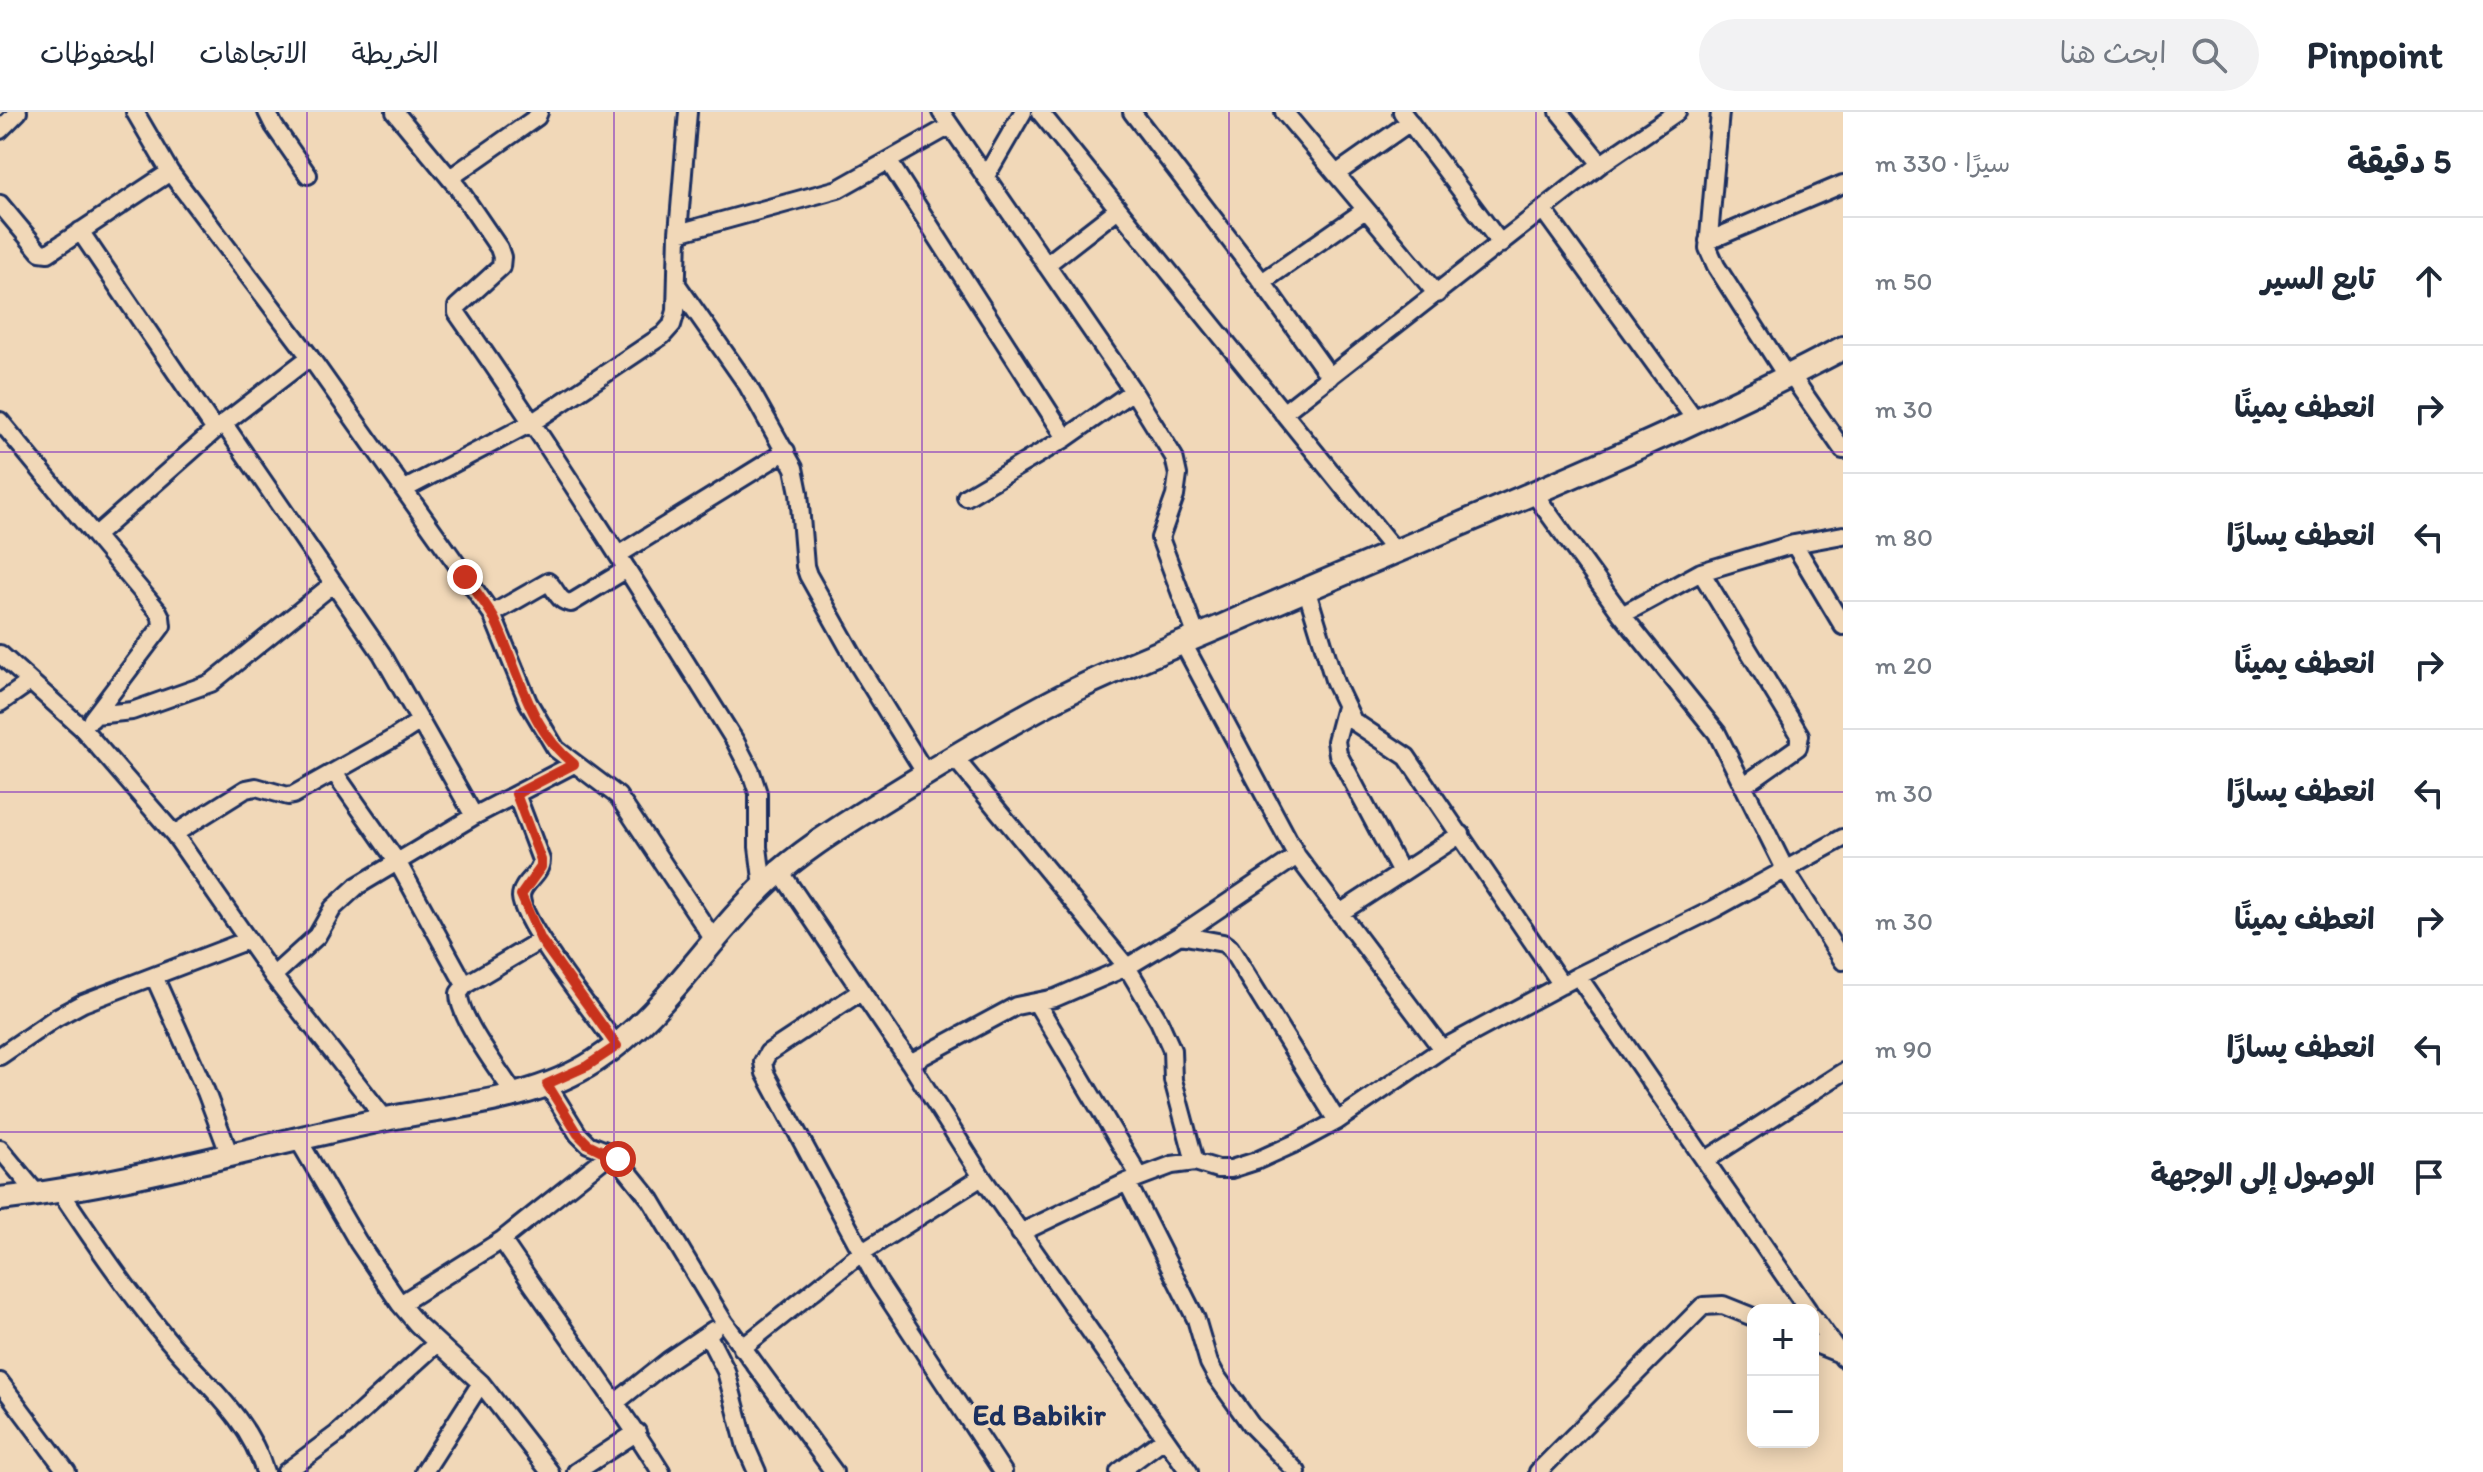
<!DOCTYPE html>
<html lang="ar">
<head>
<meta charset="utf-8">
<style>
	:root { --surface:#fff; --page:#f2f2f3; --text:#1f2937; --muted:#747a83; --line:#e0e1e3 }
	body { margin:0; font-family:Itim,"Playpen Sans Arabic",sans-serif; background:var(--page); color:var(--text); direction:rtl }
	.controls { position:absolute; right:24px; bottom:24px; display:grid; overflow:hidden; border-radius:16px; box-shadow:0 4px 20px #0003 }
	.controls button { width:72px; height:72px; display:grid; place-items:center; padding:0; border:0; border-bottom:2px solid var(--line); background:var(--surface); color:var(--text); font:40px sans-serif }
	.stop { position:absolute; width:24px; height:24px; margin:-18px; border:6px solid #c8321e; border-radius:50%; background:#fff }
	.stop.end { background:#c8321e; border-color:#fff; box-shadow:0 2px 8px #0008 }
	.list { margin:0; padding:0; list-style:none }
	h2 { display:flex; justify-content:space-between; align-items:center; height:104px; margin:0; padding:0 32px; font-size:34px }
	h2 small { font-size:26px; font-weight:400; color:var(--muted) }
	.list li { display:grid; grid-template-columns:52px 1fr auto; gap:24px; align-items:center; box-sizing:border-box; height:128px; padding:0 32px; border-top:2px solid var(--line) }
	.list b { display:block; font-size:30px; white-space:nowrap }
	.list em { font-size:26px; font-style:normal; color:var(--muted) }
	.icon { flex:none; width:44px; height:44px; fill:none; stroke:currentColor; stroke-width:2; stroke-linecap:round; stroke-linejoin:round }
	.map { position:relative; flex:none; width:1843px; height:1360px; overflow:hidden; direction:ltr }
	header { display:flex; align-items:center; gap:48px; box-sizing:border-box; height:112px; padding:0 40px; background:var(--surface); border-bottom:2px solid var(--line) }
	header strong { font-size:38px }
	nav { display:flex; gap:44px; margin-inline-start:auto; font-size:28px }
	.search { width:560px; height:72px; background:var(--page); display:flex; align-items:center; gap:20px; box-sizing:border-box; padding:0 28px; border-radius:44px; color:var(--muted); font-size:30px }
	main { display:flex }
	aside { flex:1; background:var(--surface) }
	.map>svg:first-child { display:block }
</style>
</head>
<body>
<header>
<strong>Pinpoint</strong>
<div class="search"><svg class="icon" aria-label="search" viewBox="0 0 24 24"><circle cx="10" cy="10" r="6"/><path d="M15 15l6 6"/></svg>ابحث هنا</div>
<nav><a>الخريطة</a><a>الاتجاهات</a><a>المحفوظات</a></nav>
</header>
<main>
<aside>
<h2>5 دقيقة<small>سيرًا · 330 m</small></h2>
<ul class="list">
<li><svg class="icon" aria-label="ahead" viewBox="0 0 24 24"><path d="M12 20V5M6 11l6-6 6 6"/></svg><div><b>تابع السير</b></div><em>50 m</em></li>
<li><svg class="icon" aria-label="right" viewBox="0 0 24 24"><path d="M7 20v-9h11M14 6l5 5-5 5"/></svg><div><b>انعطف يمينًا</b></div><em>30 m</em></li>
<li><svg class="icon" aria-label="left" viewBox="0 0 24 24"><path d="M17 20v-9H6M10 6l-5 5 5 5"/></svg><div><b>انعطف يسارًا</b></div><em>80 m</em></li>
<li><svg class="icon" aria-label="right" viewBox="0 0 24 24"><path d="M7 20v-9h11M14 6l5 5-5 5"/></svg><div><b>انعطف يمينًا</b></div><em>20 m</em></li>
<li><svg class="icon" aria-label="left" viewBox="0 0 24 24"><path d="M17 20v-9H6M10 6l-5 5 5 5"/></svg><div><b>انعطف يسارًا</b></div><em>30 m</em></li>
<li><svg class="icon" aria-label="right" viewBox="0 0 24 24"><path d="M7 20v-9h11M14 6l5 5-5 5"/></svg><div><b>انعطف يمينًا</b></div><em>30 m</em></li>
<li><svg class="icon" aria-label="left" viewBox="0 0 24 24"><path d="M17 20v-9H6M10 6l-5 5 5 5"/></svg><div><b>انعطف يسارًا</b></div><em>90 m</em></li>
<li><svg class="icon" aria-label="arrive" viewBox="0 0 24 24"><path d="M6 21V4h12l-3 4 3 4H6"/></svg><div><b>الوصول إلى الوجهة</b></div></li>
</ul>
</aside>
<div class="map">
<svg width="1843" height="1360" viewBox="0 0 1843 1360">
	<rect width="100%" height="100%" fill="#f1d8b8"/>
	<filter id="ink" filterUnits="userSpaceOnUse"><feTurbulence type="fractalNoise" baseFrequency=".0125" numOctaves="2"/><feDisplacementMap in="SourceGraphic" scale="16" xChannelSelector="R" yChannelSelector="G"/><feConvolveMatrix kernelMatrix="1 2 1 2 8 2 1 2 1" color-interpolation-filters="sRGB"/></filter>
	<g filter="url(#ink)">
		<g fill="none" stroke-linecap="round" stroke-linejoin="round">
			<defs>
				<path id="street" d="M135,0L170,60L310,245L492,502L528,590L556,637L618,684L714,828
					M267,0L274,14L308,63
					M395,0L458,76L499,136L502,145L501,155L457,195V201C555,341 645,485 735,629L751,660L758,681V735L763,775
					M941,0L1133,279L1174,345L1178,363L1175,384L1160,426L1197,525
					M1040,0L1395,439
					M1132,0L1262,170L1330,265
					M1284,0L1437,182
					M1402,0L1501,132
					M1559,0L1601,52
					M1720,0L1708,136L1716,154L1787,265
					M0,18L18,0
					M889,50L1066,326
					M1336,62L1410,10
					M986,64L1023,0
					M450,66L537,5L539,0
					M0,92L40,140L48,141L170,60
					M1544,99L1697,310
					M80,119L215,318
					M678,121L838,77L950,14
					M1708,129L1843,72
					M1046,153L1118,97
					M1262,170L1365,98
					M678,174L748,274L794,356L799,381L805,454L808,463L859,554L926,662
					M1791,263L1843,338
					M1283,301L1601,52L1677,0
					M0,309L95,424L215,318L310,245
					M224,312L382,542L474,704
					M405,377L533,310L663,223L672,213L676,199L678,121L688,0
					M1533,380L1622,503L1717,621L1785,757L1843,849
					M966,385L1066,326L1133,279
					M1794,432L1843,514
					M618,443L786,339
					M1701,460L1800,623L1798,635L1743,674
					M1306,476L1335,571L1353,609L1407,645L1562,873
					M492,502L548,470C557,478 558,490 571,491L627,457
					M1622,503L1701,460L1794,432L1843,423
					M1183,531L1297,744L1442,937
					M0,542L82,616L174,722L273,864L385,1007
					M0,591L30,570
					M1345,595L1336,629L1338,642L1401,761
					M95,603L132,599L211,571L333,472
					M92,607L162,514L161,505L158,499L95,424
					M954,645L1127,855L1159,909L1172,938L1173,968L1195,1050
					M334,660L398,751L465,873
					M516,682L541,748C541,763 521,771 521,785C522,812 598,907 617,934
					M174,722L246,677L256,675L288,684L293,683L394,626L420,609
					M780,759L910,951L982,1065L1189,1360
					M1340,801L1461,722
					M1180,823L1223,831L1230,836L1337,1009
					M154,864L206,980L230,1044
					M273,864L317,824L333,796L357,774L474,704L574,652
					M1578,864L1808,1198
					M860,880L768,941L763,950L765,961L878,1170L1003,1360
					M1036,890L1140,1065
					M0,944L57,905L83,891L248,828
					M910,951L1016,894L1055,886L1127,855L1180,823L1297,744
					M547,972L578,1022L588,1032L611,1041L618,1047L651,1088L724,1210L834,1360
					M515,983C501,961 458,905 459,881L465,873L541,828
					M298,1027L358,1130L400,1192L417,1212L481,1271L550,1360
					M0,1037L38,1083
					M1706,1048L1843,960
					M1127,1070L1196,1207L1209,1251L1216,1264L1251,1313L1297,1360
					M60,1079C93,1128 126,1177 164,1223C200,1268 248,1303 265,1360
					M1020,1121L1127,1070L1172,1053L1195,1050L1218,1057H1231L1256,1049L1298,1030L1337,1009L1442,937L1578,864L1714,797L1843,726
					M502,1128C554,1206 612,1281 661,1360
					M400,1192L502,1128L611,1041
					M1813,1205L1843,1246
					M707,1222L726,1259L746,1335L757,1360
					M1813,1231L1838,1241
					M742,1236L861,1141L982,1065
					M0,1270L67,1360
					M615,1291L669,1248L713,1218
					M286,1360L337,1322L437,1231
					M424,1360L481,1271
					M576,1360L637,1320
					M1119,1360L1165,1326
					M1538,1360L1703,1194L1723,1193L1753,1205"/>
				<path id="secondary" d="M0,1087C131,1072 258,1034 386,1007C456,993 534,989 595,949C665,903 707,827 768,770C801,739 839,716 877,692C933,657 989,623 1047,592C1105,561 1167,538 1227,512C1433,421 1644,341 1843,236"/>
			</defs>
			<!-- street casing -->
			<use href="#street" stroke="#1b2f5e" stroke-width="22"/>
			<!-- secondary casing -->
			<use href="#secondary" stroke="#1b2f5e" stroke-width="28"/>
			<!-- street -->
			<use href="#street" stroke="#f1d8b8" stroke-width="16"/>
			<!-- secondary -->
			<use href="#secondary" stroke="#f1d8b8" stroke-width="22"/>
		</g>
	</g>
	<g fill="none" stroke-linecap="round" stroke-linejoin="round" filter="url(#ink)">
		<!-- route -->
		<path stroke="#c8321e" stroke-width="10" d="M465,465C475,478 486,492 494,506C518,555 528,617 574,652L516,682L541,748V755L521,783L541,828L617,934L587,954L547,972L578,1022L588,1032L618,1047"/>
	</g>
	<!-- grid -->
	<path fill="none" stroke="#7b2cbf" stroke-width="2" stroke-opacity="0.55" d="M307,0V1360M614,0V1360M922,0V1360M1229,0V1360M1536,0V1360M0,340H1843M0,680H1843M0,1020H1843"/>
	<g text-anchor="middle" stroke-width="8" stroke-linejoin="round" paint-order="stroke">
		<!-- quarter labels -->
		<g font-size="30" font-weight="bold" fill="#1b2f5e" stroke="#f1d8b8">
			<text x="1039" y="1313">Ed Babikir</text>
		</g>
	</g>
</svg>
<div class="controls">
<button>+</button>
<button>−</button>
</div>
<div class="stop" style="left:618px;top:1047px"></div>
<div class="stop end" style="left:465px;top:465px"></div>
</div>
</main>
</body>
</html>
